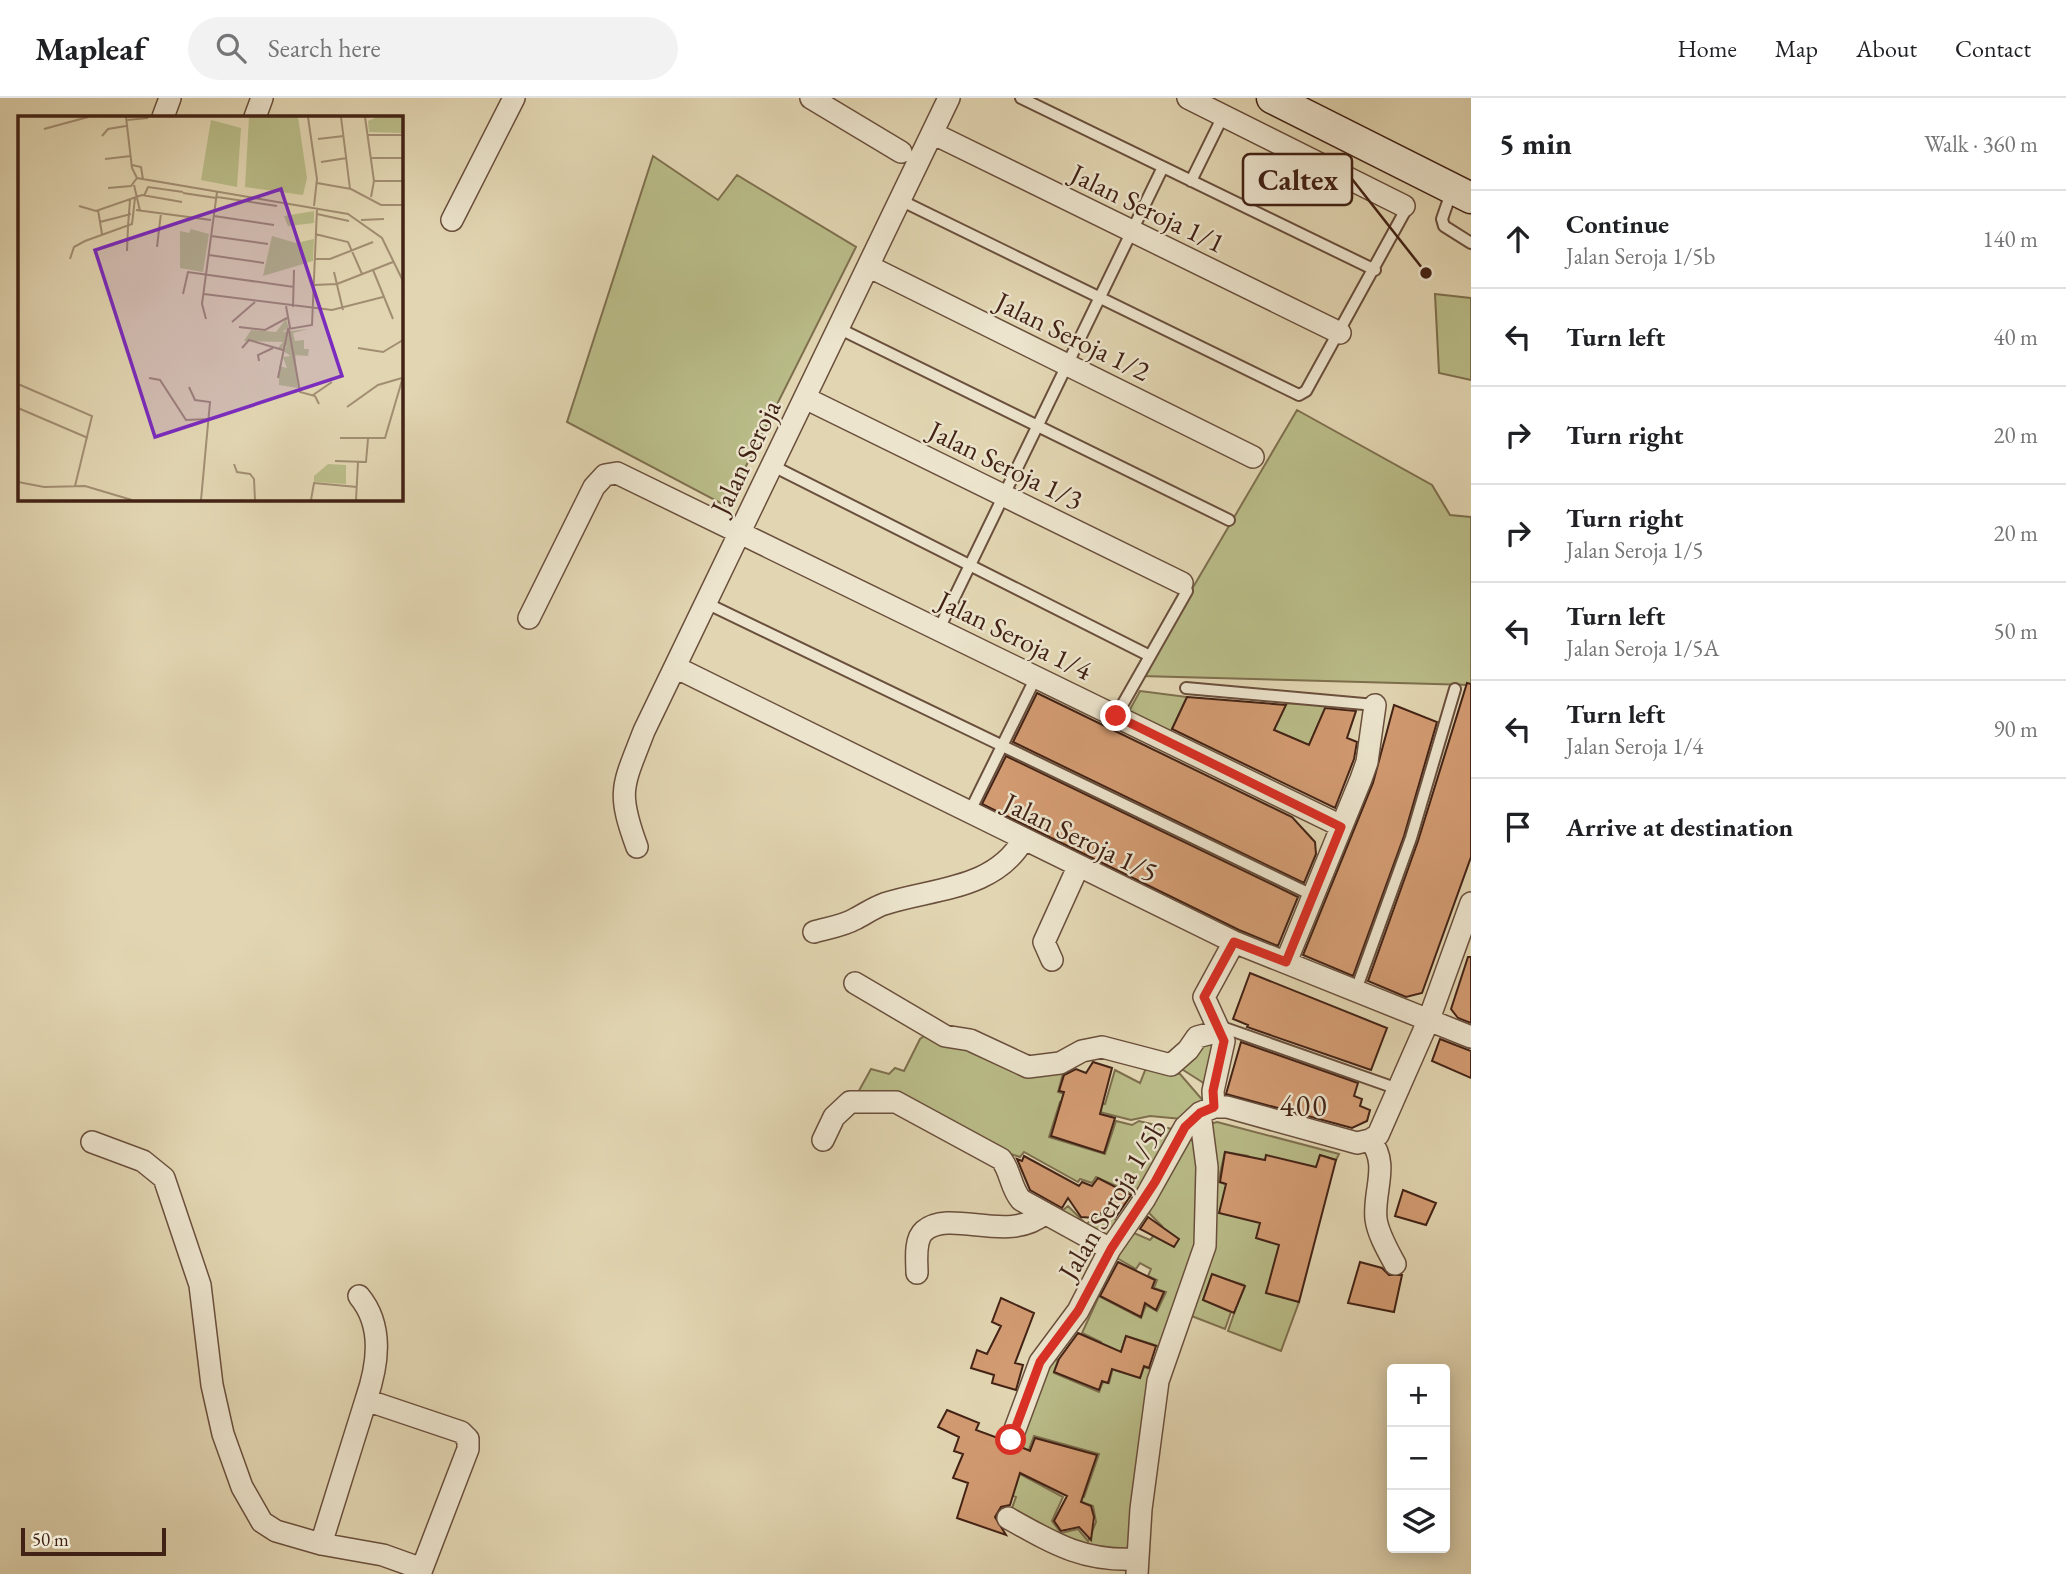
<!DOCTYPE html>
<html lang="en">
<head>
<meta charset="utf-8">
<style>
	:root { --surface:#fff; --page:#f2f2f2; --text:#202124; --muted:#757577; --line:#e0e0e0 }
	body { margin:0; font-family:"EB Garamond",serif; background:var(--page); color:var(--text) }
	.controls { position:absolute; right:21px; bottom:21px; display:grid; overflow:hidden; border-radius:7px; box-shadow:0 4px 18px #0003 }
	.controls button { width:63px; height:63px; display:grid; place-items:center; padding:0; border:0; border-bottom:2px solid var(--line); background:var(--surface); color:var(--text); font:35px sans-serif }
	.scale { position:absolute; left:21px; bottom:18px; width:145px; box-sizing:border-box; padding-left:7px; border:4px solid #422215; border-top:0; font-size:19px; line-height:24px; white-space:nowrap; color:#422215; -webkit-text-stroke:5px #ece4cd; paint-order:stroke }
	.stop { position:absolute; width:21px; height:21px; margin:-16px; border:5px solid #d93025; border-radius:50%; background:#fff }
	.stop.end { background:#d93025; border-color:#fff; box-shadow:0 2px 7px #0008 }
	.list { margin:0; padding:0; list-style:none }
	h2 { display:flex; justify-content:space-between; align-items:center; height:91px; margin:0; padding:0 28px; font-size:30px }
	h2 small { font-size:23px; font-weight:400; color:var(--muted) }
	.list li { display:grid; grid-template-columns:46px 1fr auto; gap:21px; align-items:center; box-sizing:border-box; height:98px; padding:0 28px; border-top:2px solid var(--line) }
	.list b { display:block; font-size:26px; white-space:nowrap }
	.list p { margin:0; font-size:23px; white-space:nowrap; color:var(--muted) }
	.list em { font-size:23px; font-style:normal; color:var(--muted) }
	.icon { flex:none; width:38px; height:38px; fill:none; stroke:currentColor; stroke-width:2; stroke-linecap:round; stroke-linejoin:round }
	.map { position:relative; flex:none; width:1471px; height:1476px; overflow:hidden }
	header { display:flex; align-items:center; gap:42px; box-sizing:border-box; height:98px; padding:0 35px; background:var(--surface); border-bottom:2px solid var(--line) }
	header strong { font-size:33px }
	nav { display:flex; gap:38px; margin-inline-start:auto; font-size:24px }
	.search { width:490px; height:63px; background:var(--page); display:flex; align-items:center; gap:18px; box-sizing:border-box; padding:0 24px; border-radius:38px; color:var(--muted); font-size:26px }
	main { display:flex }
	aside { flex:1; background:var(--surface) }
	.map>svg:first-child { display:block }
</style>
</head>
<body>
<header>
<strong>Mapleaf</strong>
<div class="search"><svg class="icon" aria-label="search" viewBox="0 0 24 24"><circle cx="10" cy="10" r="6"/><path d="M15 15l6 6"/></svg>Search here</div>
<nav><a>Home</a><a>Map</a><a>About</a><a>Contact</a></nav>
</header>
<main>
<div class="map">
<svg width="1471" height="1476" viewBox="0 0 1471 1476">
	<rect width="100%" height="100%" fill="#e2d6b2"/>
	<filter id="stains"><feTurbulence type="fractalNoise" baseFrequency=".00286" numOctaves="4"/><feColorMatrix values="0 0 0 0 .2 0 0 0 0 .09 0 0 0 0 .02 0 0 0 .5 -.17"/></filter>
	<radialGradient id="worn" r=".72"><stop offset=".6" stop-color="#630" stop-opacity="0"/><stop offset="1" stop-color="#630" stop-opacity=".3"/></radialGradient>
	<!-- green -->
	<path fill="#b9bc88" stroke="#7e6f4e" stroke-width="2" fill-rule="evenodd" d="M653,58L718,102L737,77L856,149L726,408L567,324Z
		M1435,196L1471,200V282L1439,275Z
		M1297,312L1432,387L1450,417L1471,419V587L1141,578Z
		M1140,593L1187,599L1170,635L1128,615Z
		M1286,605L1327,607L1309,647L1274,632Z
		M927,936L1065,968L1058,994L1105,1006L1115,972L1140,985L1146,970L1180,976L1206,1006L1182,1021L1150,1018L1131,1022L1060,1004L1049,1039L1105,1056L1116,1023L1132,1027L1139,1023L1180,1033L1112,1141L1057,1117L1068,1108L1086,1126L1103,1115L1121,1124L1134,1096L1096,1079L1092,1085L1080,1081L1078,1084L1024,1054L1020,1059L1011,1056L1006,1060L856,998L871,971L889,976L895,970L904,973L920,941Z
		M1214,939L1209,993L1202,984L1180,970L1187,957Z
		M1217,1024L1339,1056L1336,1062L1320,1057L1314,1078L1262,1071L1248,1058L1225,1054L1218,1084L1226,1086L1290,1126L1266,1194L1299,1204L1281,1253L1228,1233L1244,1187L1212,1177L1203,1202L1231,1214L1225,1231L1189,1217L1210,1026Z
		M1198,1030L1205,1117L1164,1258L1136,1458L1108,1459L1009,1418L1016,1399L1001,1394L1047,1259L1058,1262L1054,1275L1099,1294L1103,1284L1109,1285L1114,1266L1096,1260L1101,1244L1082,1235L1099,1198L1141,1220L1146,1207L1157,1213L1166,1194L1154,1190L1157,1182L1148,1178L1151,1171L1140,1165L1136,1171L1115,1159L1134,1135L1150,1142L1162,1128L1149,1115L1167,1072ZM1126,1238L1161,1249L1153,1272L1144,1269L1140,1280L1115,1272ZM1034,1338L1099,1356L1084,1399H1069L1093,1408L1096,1424L1088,1443L1078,1431L1061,1435L1052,1423L1063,1399L1020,1376Z"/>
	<!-- building -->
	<path fill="#d39b72" stroke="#422215" stroke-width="2" d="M1467,585L1471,586V759L1422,895L1406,899L1368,883L1418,743Z
		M1037,595L1292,719L1315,744L1316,756L1304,785L1013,644Z
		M1187,599L1286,607L1274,632L1309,647L1325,610L1356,613L1347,640L1357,644L1354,661L1335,710L1172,631Z
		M1394,607L1437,624L1404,738L1353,878L1303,857L1373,685Z
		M1006,658L1298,799L1278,848L1239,832L982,706Z
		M1468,859H1471V925L1458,920L1451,911Z
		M1250,875L1387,930L1371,972L1247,929L1248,927L1233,921Z
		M1440,941L1471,953V980L1432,963Z
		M1241,944L1358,985L1354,998L1362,1001L1360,1008L1370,1012L1367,1023L1352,1030L1226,996Z
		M1093,964L1112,970L1100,1016L1115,1020L1104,1055L1051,1038L1064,994L1059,993L1064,977L1076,971L1086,975Z
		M1225,1054L1265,1062L1266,1057L1316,1069L1320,1057L1336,1062L1299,1204L1266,1195L1279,1147L1256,1140L1260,1125L1219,1115L1226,1086L1220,1084Z
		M1024,1058L1079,1088L1082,1084L1092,1088L1098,1080L1131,1097L1116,1119L1104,1113L1095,1120L1081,1119L1068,1100L1062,1110L1030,1092L1017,1061L1022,1063Z
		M1403,1092L1436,1105L1426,1127L1395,1118Z
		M1148,1119L1179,1141L1174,1149L1140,1131Z
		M1118,1164L1155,1182L1152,1190L1164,1194L1156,1212L1145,1205L1141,1219L1100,1198Z
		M1360,1164L1382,1170L1389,1177H1402L1394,1214L1348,1205Z
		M1212,1176L1245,1188L1234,1215L1203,1202Z
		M1001,1200L1034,1215L1015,1265L1023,1267L1016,1292L992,1285L994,1277L971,1270L977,1252L987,1256L1001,1228L992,1224Z
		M1078,1235L1121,1254L1126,1238L1156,1248L1149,1270L1144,1268L1140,1280L1112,1271L1108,1285L1102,1283L1099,1292L1054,1274L1059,1261Z
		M947,1312L979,1325L976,1332L998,1340L1001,1350L1007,1354L1014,1355L1021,1349L1030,1353L1035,1340L1097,1357L1081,1404L1091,1408L1094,1419L1091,1442L1079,1429L1061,1433L1054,1423L1067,1398L1020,1375L1010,1407L1001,1409L995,1419L1006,1437L957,1420L968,1385L953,1380L963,1356L954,1353L959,1339L938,1329Z"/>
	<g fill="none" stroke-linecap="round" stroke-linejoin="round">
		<defs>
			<path id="lane" d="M1021,0L1375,172
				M1191,83L1223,18
				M1452,92L1442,121L1444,128L1471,145
				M900,102L1299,297L1306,293L1404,115V108
				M838,230L1229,422
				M773,368L1150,558
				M706,505L1312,797
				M939,531L1163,69
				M1186,590L1375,607
				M1116,618L1187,493L1182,485
				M969,715L1036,579
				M1356,892L1411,740L1455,591
				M1219,928L1398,991"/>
			<path id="street" d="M811,0L901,54
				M1188,0L1404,108
				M163,19L170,0
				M255,19L262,0
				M932,35L1340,235
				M452,122L514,0
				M868,168L1253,359
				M805,300L1182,485
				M529,520L594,389L605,377L617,375L1341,728
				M675,569L1234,844L1471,939
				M637,749C616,692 623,688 644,633L949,0
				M814,834C827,830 843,828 855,821C865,816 873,810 884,806C933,790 994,792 1023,742
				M1052,862L1044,844L1078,769
				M1286,864L1361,681L1367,664L1375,607
				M855,885L945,938L970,942L1028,969L1060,965L1082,953L1102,949L1171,967L1188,952L1197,939L1220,933
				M1214,1009L1213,993L1224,943L1204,899L1234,844
				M823,1042L834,1019L850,1004H896L1001,1061C1011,1073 1010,1089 1021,1102L1110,1151
				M1370,1042C1390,1066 1373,1093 1376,1121C1378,1136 1388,1153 1395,1166
				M92,1044L143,1063L164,1080L200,1187L212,1287L223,1336L242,1389L262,1424L276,1433L321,1446L383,1457L422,1471
				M917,1175C917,1163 914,1142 924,1133C951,1110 1009,1147 1045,1115
				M359,1198C384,1228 378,1267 366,1302L461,1334L468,1341V1351L420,1476
				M1011,1342L1040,1264L1078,1213L1110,1151L1144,1102L1185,1029L1200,1015L1214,1009H1227L1357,1045L1370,1042L1378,1037L1429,921L1471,805
				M1008,1420C1054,1446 1084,1464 1138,1461
				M321,1446L366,1302
				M1137,1476L1141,1411L1158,1283L1205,1148L1207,1069L1200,1015"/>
			<path id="secondary" d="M1272,0L1471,100"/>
		</defs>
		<!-- lane casing -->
		<use href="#lane" stroke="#6a4f3c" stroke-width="14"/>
		<!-- street casing -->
		<use href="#street" stroke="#6a4f3c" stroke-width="24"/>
		<!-- secondary casing -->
		<use href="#secondary" stroke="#422215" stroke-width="33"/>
		<!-- lane -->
		<use href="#lane" stroke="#ece4cd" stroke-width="10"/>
		<!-- street -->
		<use href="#street" stroke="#ece4cd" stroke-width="21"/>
		<!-- secondary -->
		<use href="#secondary" stroke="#ece4cd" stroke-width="30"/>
	</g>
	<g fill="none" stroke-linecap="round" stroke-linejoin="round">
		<!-- route -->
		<path stroke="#d93025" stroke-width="9" d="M1011,1342L1040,1264L1078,1213L1111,1151L1155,1084L1185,1029L1200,1015L1214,1009L1213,993L1224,943L1204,899L1234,844L1286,864L1341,729L1116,618"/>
	</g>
	<g text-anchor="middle" stroke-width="5" stroke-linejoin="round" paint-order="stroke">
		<!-- street labels -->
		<g font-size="28" fill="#422215" stroke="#ece4cd">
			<text transform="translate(1148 110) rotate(26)" y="10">Jalan Seroja 1/1</text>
			<text transform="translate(1073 238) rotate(26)" y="10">Jalan Seroja 1/2</text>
			<text transform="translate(745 359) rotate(-64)" y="10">Jalan Seroja</text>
			<text transform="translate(1006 367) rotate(26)" y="10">Jalan Seroja 1/3</text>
			<text transform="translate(1015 537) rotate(26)" y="10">Jalan Seroja 1/4</text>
			<text transform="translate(1081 739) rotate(26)" y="10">Jalan Seroja 1/5</text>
			<text transform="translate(1112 1101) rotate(-59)" y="10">Jalan Seroja 1/5b</text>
		</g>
		<!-- neighbourhood labels -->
		<g font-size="30" letter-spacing="2" fill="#422215" stroke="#ece4cd">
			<text x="1304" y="1018">400</text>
		</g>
	</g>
	<!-- overview -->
	<g transform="translate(18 18)">
		<rect width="385" height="385" fill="#e2d6b2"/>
		<path d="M231,1H280L289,62L285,79L227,71ZM359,1H385V17L351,16L350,5ZM193,4L223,12L219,71L183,64ZM296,95V107L270,110L266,100ZM173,113L191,118L185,156L162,152V115L171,117ZM254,120L278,127L296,123L295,145L245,160ZM268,203L271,212L264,216L290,213L275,217L277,225L286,224V233H291L290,240L277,239V235L280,272L261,269V250L269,252L265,241L273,240L265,235L270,229L264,233L260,232L265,226L226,225L233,214L258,216ZM310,348L328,349V368L296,366V360Z" fill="#b9bc88"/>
		<path fill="none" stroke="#a28e73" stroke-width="2" d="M108,1L114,52L119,62L330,98L364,122L385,165M290,1L299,63L296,90M323,1L332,73M347,1L356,65L353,81M109,4L130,2M26,13L70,1M349,19H385M84,20L90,13L108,10M300,23L326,20M353,42H385M87,43L113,40M303,46L329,42M114,49L123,51L125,63M356,65H385M299,67L333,73L363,89H385M116,69L122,95M90,72L113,70L119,62M165,77L198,82M126,80L130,71L165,76M199,81L259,90M61,90L78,95L124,79L164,86M80,94L84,118M118,94L193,104M299,98L331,105M196,100L256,109M343,104L366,103M82,106L113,98M110,110L112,84M297,118L330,126L344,158M193,120L250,128M139,131L143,97M109,135L110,110M191,139L246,147M52,143L56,131L67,125L114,108L117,82M297,143H312L355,126M355,154L375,203M316,156L325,194M296,169L319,168L375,146M165,178L170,156L276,171M186,178L314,194L365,181M268,190L272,212M275,191L276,154M188,203L184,188L199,76M214,206L237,186M221,211L247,214L269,202M271,214L282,276L297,280L301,288M224,232L231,224L265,234M340,232L365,236L385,224M241,245L240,239L255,232M131,262L142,264L168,304L191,303M260,262L270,213L294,209L299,93M0,268L74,300L57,370M171,271L177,284L192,286L183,384M295,279L314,266M329,291L360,269L384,262M0,292L70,322M322,322H367L385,261M317,345L348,346L350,323M216,348L219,356L232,358L236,363L237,384M0,366L26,371L67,370L114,384M293,384L296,367L339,371M338,384L340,346"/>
		<path fill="#7b2cbf" fill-opacity="0.15" stroke="#7b2cbf" stroke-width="3.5" d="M263,73L324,260L137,321L77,134Z"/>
		<rect width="385" height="385" fill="none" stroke="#422215" stroke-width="3.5"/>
	</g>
	<!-- callouts -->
	<path fill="none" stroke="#422215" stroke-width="2.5" d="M1426 175L1352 81"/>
	<circle fill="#422215" stroke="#ece4cd" stroke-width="2.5" cx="1426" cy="175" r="7"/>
	<rect fill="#ece4cd" stroke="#422215" stroke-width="2.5" x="1243" y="56" width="109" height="51" rx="7"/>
	<g font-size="30" text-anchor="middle" font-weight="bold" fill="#422215">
		<text x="1298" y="92">Caltex</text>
	</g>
	<rect width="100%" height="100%" filter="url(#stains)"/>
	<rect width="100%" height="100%" fill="url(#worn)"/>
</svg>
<div class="controls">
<button>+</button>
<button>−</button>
<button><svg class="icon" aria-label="layers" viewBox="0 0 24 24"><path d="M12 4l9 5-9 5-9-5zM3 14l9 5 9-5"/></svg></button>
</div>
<div class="scale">50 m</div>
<div class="stop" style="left:1011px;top:1342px"></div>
<div class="stop end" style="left:1116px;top:618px"></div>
</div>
<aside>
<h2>5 min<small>Walk · 360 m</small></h2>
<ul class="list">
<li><svg class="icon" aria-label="ahead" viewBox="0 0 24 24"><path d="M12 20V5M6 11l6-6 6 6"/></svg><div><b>Continue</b><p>Jalan Seroja 1/5b</p></div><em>140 m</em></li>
<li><svg class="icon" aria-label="left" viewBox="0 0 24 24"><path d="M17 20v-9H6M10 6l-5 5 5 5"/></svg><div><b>Turn left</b></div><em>40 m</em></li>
<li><svg class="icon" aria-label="right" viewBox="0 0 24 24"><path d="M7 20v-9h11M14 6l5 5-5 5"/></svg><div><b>Turn right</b></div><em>20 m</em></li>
<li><svg class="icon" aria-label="right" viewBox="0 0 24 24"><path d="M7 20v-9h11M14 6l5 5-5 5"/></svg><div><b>Turn right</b><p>Jalan Seroja 1/5</p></div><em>20 m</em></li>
<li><svg class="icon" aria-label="left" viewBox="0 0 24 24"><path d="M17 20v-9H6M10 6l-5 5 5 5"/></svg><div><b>Turn left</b><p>Jalan Seroja 1/5A</p></div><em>50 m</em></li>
<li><svg class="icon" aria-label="left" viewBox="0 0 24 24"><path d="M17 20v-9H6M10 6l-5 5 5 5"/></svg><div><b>Turn left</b><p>Jalan Seroja 1/4</p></div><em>90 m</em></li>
<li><svg class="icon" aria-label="arrive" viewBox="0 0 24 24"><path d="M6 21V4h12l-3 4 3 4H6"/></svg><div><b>Arrive at destination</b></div></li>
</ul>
</aside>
</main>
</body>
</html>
